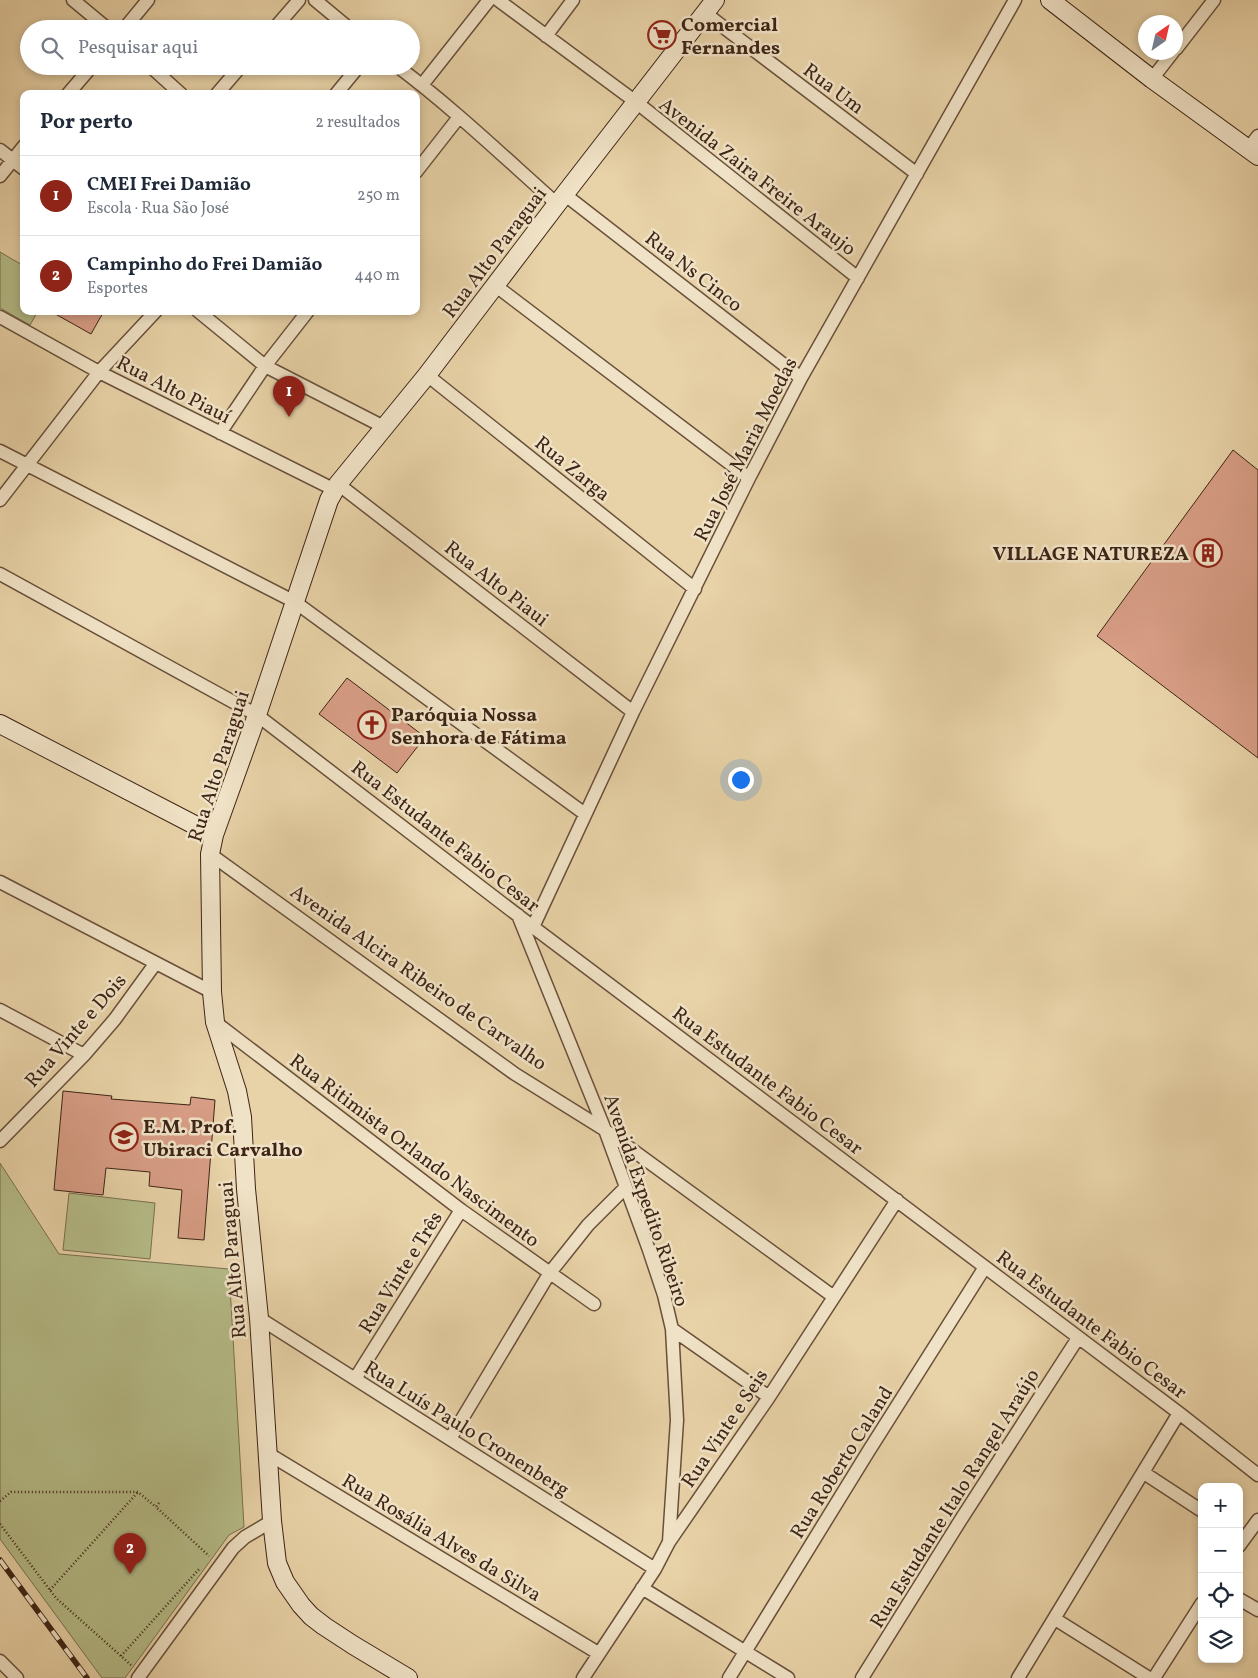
<!DOCTYPE html>
<html lang="pt">
<head>
<meta charset="utf-8">
<style>
	:root { --surface:#fff; --page:#f2f2f3; --text:#1f2937; --muted:#747a83; --line:#e0e1e3; --accent:#8f2418 }
	body { margin:0; font-family:Vollkorn,serif; background:var(--page); color:var(--text) }
	.controls { position:absolute; right:15px; bottom:15px; display:grid; overflow:hidden; border-radius:10px; box-shadow:0 2px 8px #0003 }
	.controls button { width:45px; height:45px; display:grid; place-items:center; padding:0; border:0; border-bottom:1px solid var(--line); background:var(--surface); color:var(--text); font:25px sans-serif }
	.compass { position:absolute; left:1138px; top:15px; width:45px; height:45px; border-radius:50%; background:var(--surface); box-shadow:0 2px 8px #0003; rotate:34deg }
	.you { position:absolute; left:740px; top:779px; width:18px; height:18px; margin:-12px; border:4px solid #fff; border-radius:50%; background:#1a73e8; box-shadow:0 0 0 8px #1a73e833 }
	.badge { display:grid; place-items:center; width:32px; height:32px; border-radius:50%; background:var(--accent); color:#fff; font-size:16px; font-weight:700 }
	.pin { position:absolute; translate:-50% -41px; filter:drop-shadow(0 1px 2px #0008) }
	.pin::after { content:''; position:absolute; top:26px; width:18px; height:15px; background:inherit; clip-path:polygon(0 0,100% 0,50% 100%) }
	.list { margin:0; padding:0; list-style:none }
	h2 { display:flex; justify-content:space-between; align-items:center; height:65px; margin:0; padding:0 20px; font-size:21px }
	h2 small { font-size:16px; font-weight:400; color:var(--muted) }
	.list li { display:grid; grid-template-columns:32px 1fr auto; gap:15px; align-items:center; box-sizing:border-box; height:80px; padding:0 20px; border-top:1px solid var(--line) }
	.list b { display:block; font-size:19px; white-space:nowrap }
	.list p { margin:0; font-size:16px; white-space:nowrap; color:var(--muted) }
	.list em { font-size:16px; font-style:normal; color:var(--muted) }
	.icon { flex:none; width:28px; height:28px; fill:none; stroke:currentColor; stroke-width:2; stroke-linecap:round; stroke-linejoin:round }
	.map { position:relative; flex:none; width:1258px; height:1678px; overflow:hidden }
	.search { position:absolute; background:var(--surface); box-shadow:0 2px 8px #0003; left:20px; top:20px; width:400px; height:55px; display:flex; align-items:center; gap:12px; box-sizing:border-box; padding:0 18px; border-radius:28px; color:var(--muted); font-size:19px }
	.panel { position:absolute; background:var(--surface); box-shadow:0 2px 8px #0003; left:20px; top:90px; width:400px; height:225px; border-radius:10px }
	.map>svg:first-child { display:block }
</style>
</head>
<body>
<div class="map">
<svg width="1258" height="1678" viewBox="0 0 1258 1678">
	<rect width="100%" height="100%" fill="#e8d2a7"/>
	<filter id="stains"><feTurbulence type="fractalNoise" baseFrequency=".004" numOctaves="4"/><feColorMatrix values="0 0 0 0 .2 0 0 0 0 .09 0 0 0 0 .02 0 0 0 .5 -.17"/></filter>
	<radialGradient id="worn" r=".72"><stop offset=".6" stop-color="#630" stop-opacity="0"/><stop offset="1" stop-color="#630" stop-opacity=".3"/></radialGradient>
	<!-- green -->
	<path fill="#b5bc88" stroke="#79704f" d="M0,252L24,266V311H38L30,325L0,308Z
		M0,1163L59,1254L229,1269L244,1527L229,1535L125,1678H102L0,1539Z
		M69,1193L155,1203L150,1259L63,1250Z"/>
	<!-- building -->
	<path fill="#d89e86" stroke="#3d2416" d="M50,311H104L91,334Z
		M1233,450L1258,470V758L1097,636Z
		M347,678L425,737L397,773L319,714Z
		M63,1091L112,1096L111,1099L190,1105L191,1097L215,1100L204,1240L178,1238L182,1190L149,1186L150,1172L106,1168L103,1195L54,1190Z"/>
	<g fill="none" stroke-linecap="round" stroke-linejoin="round">
		<defs>
			<path id="street" d="M73,0L108,29
				M315,0L350,29
				M498,0L636,102L858,278
				M705,13L917,174
				M124,29L148,0
				M274,29L299,0
				M546,36L573,0
				M1176,49L1214,0
				M150,66L181,94
				M397,66C453,108 504,157 557,204
				M1152,79L1173,52
				M422,85L489,0
				M68,94L92,66
				M217,94L241,66
				M336,94L359,66
				M1248,149L1258,136
				M0,150L24,169
				M416,172L459,117
				M0,176L24,146
				M564,194L801,378
				M496,286L749,478
				M198,311L265,366L384,427
				M0,317L99,372L335,490
				M427,375L695,589
				M220,433L265,366L308,311
				M0,451L295,602L585,814
				M338,484L633,712
				M0,500L99,372L156,311
				M0,574L257,715L533,927L1179,1413L1258,1475
				M210,854L515,1074L605,1130L834,1297
				M0,882L212,992
				M518,915L605,1130L649,1250L664,1295L672,1329L677,1420L669,1542
				M533,927L633,712L749,478L801,378L1015,0
				M0,1010L84,1055
				M215,1022L461,1210L594,1304
				M0,1141L84,1055L115,1019L155,964
				M259,1318L655,1569
				M672,1329L769,1397
				M355,1379L461,1210
				M450,1439L549,1274L588,1225L625,1188
				M267,1453L598,1653
				M1144,1473L1202,1511
				M1239,1546L1258,1520
				M642,1588L788,1678
				M1239,1599L1258,1610
				M1055,1619L1149,1678
				M0,1661L17,1678
				M138,1678L233,1548L245,1537L272,1521
				M583,1678L655,1569L669,1542L769,1397L897,1200
				M729,1678L868,1452L985,1267
				M862,1678L960,1521L1078,1338
				M1018,1678L1179,1413
				M1154,1678L1202,1603"/>
			<path id="secondary" d="M1050,0L1152,79L1258,156
				M0,724L214,835
				M408,1678L353,1645L324,1626L311,1616L301,1605L285,1582L277,1563L272,1521L259,1318L246,1189L242,1117L237,1091L215,1022L212,992L210,854L214,835L257,715L329,500L338,484L427,375L557,204L715,0"/>
		</defs>
		<!-- street casing -->
		<use href="#street" stroke="#68503a" stroke-width="15"/>
		<!-- secondary casing -->
		<use href="#secondary" stroke="#3d2416" stroke-width="20"/>
		<!-- path -->
		<path stroke="#3d2416" stroke-width="2.5" stroke-dasharray="1 2.5" stroke-linecap="butt" d="M0,1501L11,1492H138L156,1507
			M159,1503L156,1507L209,1556
			M0,1524L56,1598L131,1665
			M50,1590L138,1492
			M121,1656L200,1568"/>
		<!-- street -->
		<use href="#street" stroke="#f0e2c6" stroke-width="12"/>
		<!-- secondary -->
		<use href="#secondary" stroke="#f0e2c6" stroke-width="18"/>
		<defs>
			<path id="rail" d="M0,1560L87,1678"/>
		</defs>
		<!-- rail casing -->
		<use href="#rail" stroke="#3d2416" stroke-width="5.5"/>
		<!-- rail -->
		<use href="#rail" stroke="#f0e2c6" stroke-width="4" stroke-dasharray="11" stroke-linecap="butt"/>
	</g>
	<!-- icons -->
	<defs>
		<symbol id="supermarket-ring" viewBox="-11 -11 22 22"><circle r="9.5" fill="#f0e2c6" stroke="#8f2418" stroke-width="1.5"/><path d="M-6-5.5h2.5l.6 2H6L4.5 2H-2.5L-4.4-4H-6ZM-1.5 3.2a1.3 1.3 0 1 0 .1 0ZM3 3.2a1.3 1.3 0 1 0 .1 0Z" fill="#8f2418"/></symbol>
		<symbol id="building-ring" viewBox="-11 -11 22 22"><circle r="9.5" fill="#f0e2c6" stroke="#8f2418" stroke-width="1.5"/><path d="M-4-6H4V6H1V3H-1V6H-4ZM-2.5-4.3h1.7v1.8h-1.7ZM.8-4.3h1.7v1.8H.8ZM-2.5-1h1.7V.8h-1.7ZM.8-1h1.7V.8H.8Z" fill="#8f2418"/></symbol>
		<symbol id="church-ring" viewBox="-11 -11 22 22"><circle r="9.5" fill="#f0e2c6" stroke="#8f2418" stroke-width="1.5"/><path d="M-1.2-6h2.4v3.5h3.3v2.4h-3.3V6h-2.4V-.1h-3.3v-2.4h3.3Z" fill="#8f2418"/></symbol>
		<symbol id="school-ring" viewBox="-11 -11 22 22"><circle r="9.5" fill="#f0e2c6" stroke="#8f2418" stroke-width="1.5"/><path d="M0-5L7-2L0 1L-7-2ZM-4 1L0 2.5L4 1V4Q0 6-4 4Z" fill="#8f2418"/></symbol>
	</defs>
	<g fill-rule="evenodd">
		<use href="#supermarket-ring" x="646" y="19" width="32" height="32"/>
		<use href="#building-ring" x="1192" y="537" width="32" height="32"/>
		<use href="#church-ring" x="356" y="709" width="32" height="32"/>
		<use href="#school-ring" x="108" y="1121" width="32" height="32"/>
	</g>
	<g text-anchor="middle" stroke-width="5" stroke-linejoin="round" paint-order="stroke">
		<!-- poi labels -->
		<g font-size="20" font-weight="bold" fill="#3d2416" stroke="#f0e2c6" text-anchor="start">
			<text x="681" y="31">Comercial<tspan x="681" dy="23">Fernandes</tspan></text>
			<text x="1189" y="560" text-anchor="end">VILLAGE NATUREZA</text>
			<text x="391" y="721">Paróquia Nossa<tspan x="391" dy="23">Senhora de Fátima</tspan></text>
			<text x="143" y="1133">E.M. Prof.<tspan x="143" dy="23">Ubiraci Carvalho</tspan></text>
		</g>
		<!-- street labels -->
		<g font-size="20" fill="#3d2416" stroke="#f0e2c6">
			<text transform="translate(834 88) rotate(37)" y="7">Rua Um</text>
			<text transform="translate(758 176) rotate(38)" y="7">Avenida Zaira Freire Araujo</text>
			<text transform="translate(494 252) rotate(-53)" y="7">Rua Alto Paraguai</text>
			<text transform="translate(694 271) rotate(38)" y="7">Rua Ns Cinco</text>
			<text transform="translate(174 389) rotate(27)" y="7">Rua Alto Piauí</text>
			<text transform="translate(745 449) rotate(-63)" y="7">Rua José Maria Moedas</text>
			<text transform="translate(573 468) rotate(39)" y="7">Rua Zarga</text>
			<text transform="translate(497 583) rotate(38)" y="7">Rua Alto Piaui</text>
			<text transform="translate(218 766) rotate(-72)" y="7">Rua Alto Paraguai</text>
			<text transform="translate(446 836) rotate(38)" y="7">Rua Estudante Fabio Cesar</text>
			<text transform="translate(419 977) rotate(35)" y="7">Avenida Alcira Ribeiro de Carvalho</text>
			<text transform="translate(75 1030) rotate(-49)" y="7">Rua Vinte e Dois</text>
			<text transform="translate(768 1080) rotate(37)" y="7">Rua Estudante Fabio Cesar</text>
			<text transform="translate(415 1150) rotate(37)" y="7">Rua Ritimista Orlando Nascimento</text>
			<text transform="translate(647 1200) rotate(71)" y="7">Avenida Expedito Ribeiro</text>
			<text transform="translate(232 1260) rotate(-95)" y="7">Rua Alto Paraguai</text>
			<text transform="translate(400 1272) rotate(-58)" y="7">Rua Vinte e Três</text>
			<text transform="translate(1092 1324) rotate(37)" y="7">Rua Estudante Fabio Cesar</text>
			<text transform="translate(467 1428) rotate(32)" y="7">Rua Luís Paulo Cronenberg</text>
			<text transform="translate(724 1428) rotate(-56)" y="7">Rua Vinte e Seis</text>
			<text transform="translate(841 1462) rotate(-58)" y="7">Rua Roberto Caland</text>
			<text transform="translate(954 1498) rotate(-58)" y="7">Rua Estudante Italo Rangel Araújo</text>
			<text transform="translate(442 1537) rotate(31)" y="7">Rua Rosália Alves da Silva</text>
		</g>
	</g>
	<rect width="100%" height="100%" filter="url(#stains)"/>
	<rect width="100%" height="100%" fill="url(#worn)"/>
</svg>
<div class="controls">
<button>+</button>
<button>−</button>
<button><svg class="icon" aria-label="locate" viewBox="0 0 24 24"><circle cx="12" cy="12" r="6"/><path d="M12 2v4M12 18v4M2 12h4M18 12h4"/></svg></button>
<button><svg class="icon" aria-label="layers" viewBox="0 0 24 24"><path d="M12 4l9 5-9 5-9-5zM3 14l9 5 9-5"/></svg></button>
</div>
<svg class="compass" viewBox="-18 -18 36 36"><path d="M0-13l5 13h-10z" fill="#e53935"/><path d="M0 13l5-13h-10z" fill="#747a83"/></svg>
<div class="you"></div>
<div class="pin badge" style="left:289px;top:417px">1</div>
<div class="pin badge" style="left:130px;top:1574px">2</div>
<div class="search"><svg class="icon" aria-label="search" viewBox="0 0 24 24"><circle cx="10" cy="10" r="6"/><path d="M15 15l6 6"/></svg>Pesquisar aqui</div>
<section class="panel">
<h2>Por perto<small>2 resultados</small></h2>
<ul class="list">
<li><span class="badge">1</span><div><b>CMEI Frei Damião</b><p>Escola · Rua São José</p></div><em>250 m</em></li>
<li><span class="badge">2</span><div><b>Campinho do Frei Damião</b><p>Esportes</p></div><em>440 m</em></li>
</ul>
</section>
</div>
</body>
</html>
